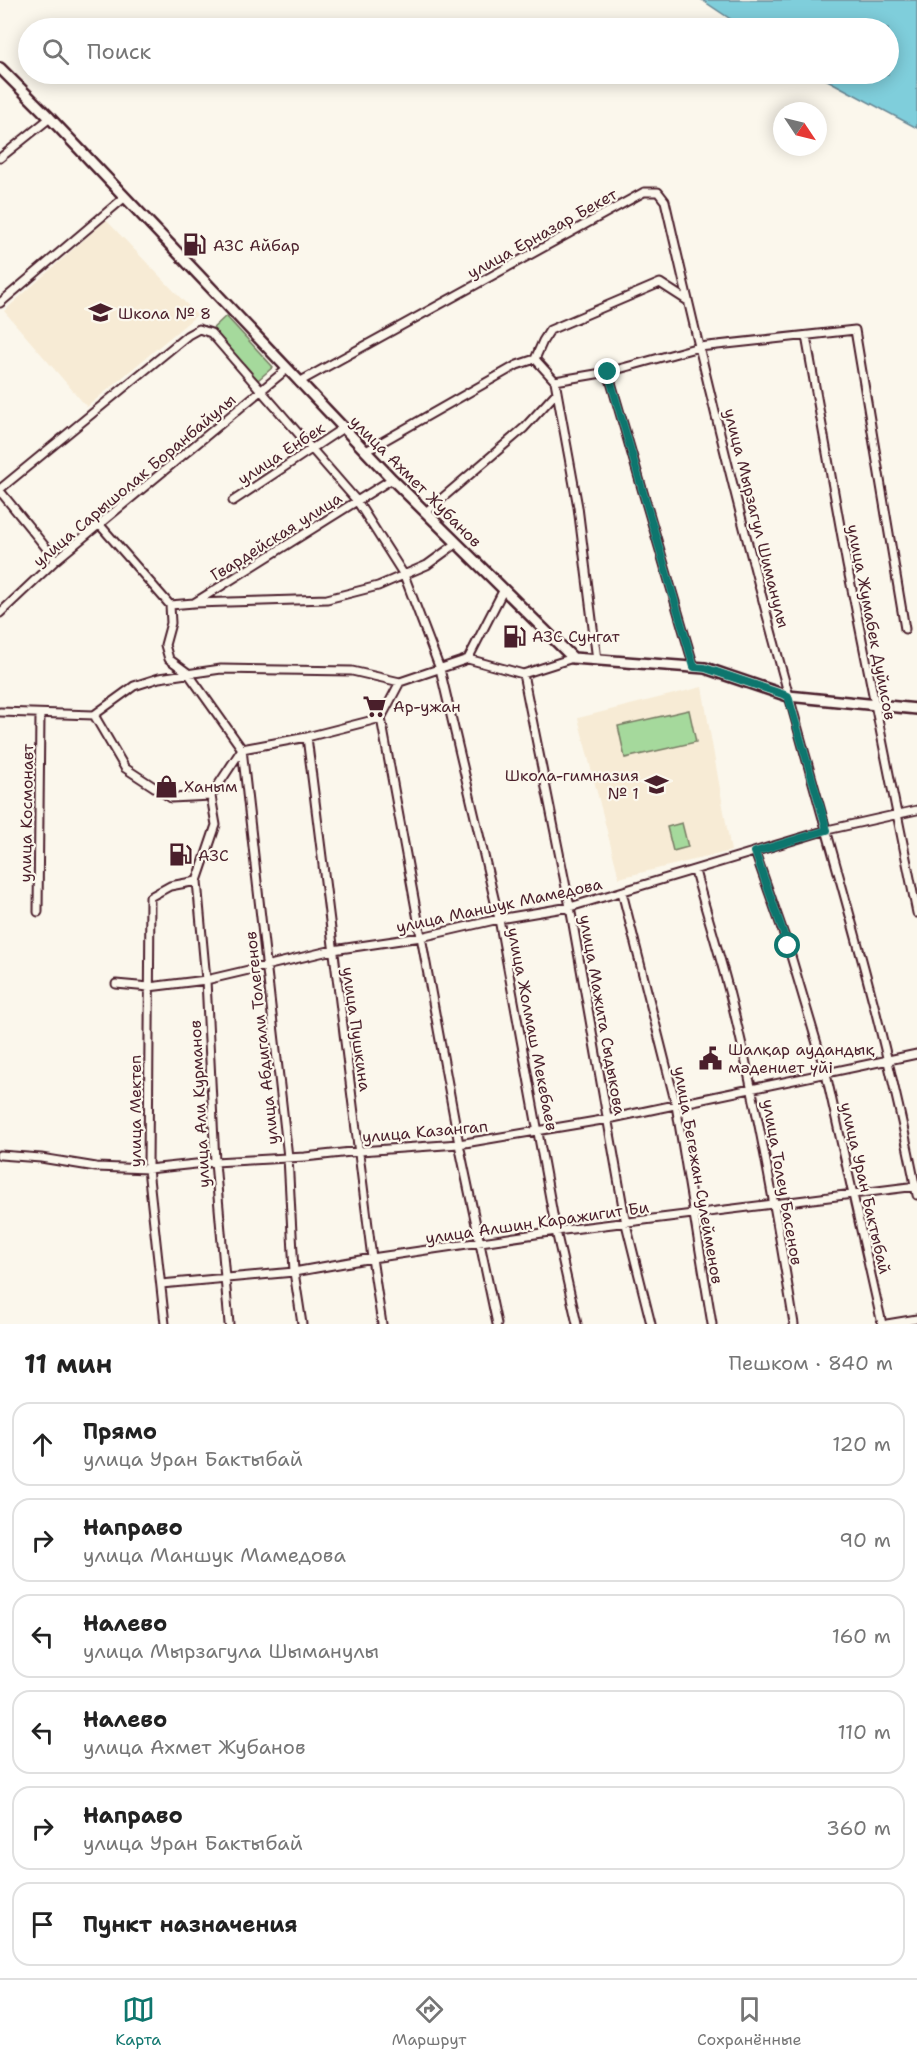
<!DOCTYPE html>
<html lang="ru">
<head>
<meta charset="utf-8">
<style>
	:root { --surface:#fff; --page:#f2f2f2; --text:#222; --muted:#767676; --line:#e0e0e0; --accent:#0f766e }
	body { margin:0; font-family:"Shantell Sans",sans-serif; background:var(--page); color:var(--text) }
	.compass { position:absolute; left:773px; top:102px; width:54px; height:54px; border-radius:50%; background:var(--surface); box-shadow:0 3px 15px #0003; rotate:125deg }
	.stop { position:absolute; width:18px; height:18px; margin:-14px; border:4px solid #0f766e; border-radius:50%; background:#fff }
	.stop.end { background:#0f766e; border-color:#fff; box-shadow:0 2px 6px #0008 }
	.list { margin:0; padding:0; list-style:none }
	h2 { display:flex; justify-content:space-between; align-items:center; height:78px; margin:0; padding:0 24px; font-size:26px }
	h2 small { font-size:20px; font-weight:400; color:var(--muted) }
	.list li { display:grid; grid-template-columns:39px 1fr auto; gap:18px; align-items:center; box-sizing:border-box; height:84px; margin:0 12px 12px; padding:0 12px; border:2px solid var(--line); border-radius:18px }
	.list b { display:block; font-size:22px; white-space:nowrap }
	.list p { margin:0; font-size:20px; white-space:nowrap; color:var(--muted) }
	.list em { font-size:20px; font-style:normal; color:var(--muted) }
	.icon { flex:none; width:33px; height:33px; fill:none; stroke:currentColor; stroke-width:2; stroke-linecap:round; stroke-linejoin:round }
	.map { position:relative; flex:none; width:917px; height:1324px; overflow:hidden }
	.search { position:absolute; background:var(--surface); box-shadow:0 3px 15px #0003; left:18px; right:18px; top:18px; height:66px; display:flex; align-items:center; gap:15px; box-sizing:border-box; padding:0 21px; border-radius:33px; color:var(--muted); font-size:22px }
	.sheet { height:654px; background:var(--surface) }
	nav { display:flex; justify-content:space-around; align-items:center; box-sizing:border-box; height:84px; border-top:2px solid var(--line); background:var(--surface); font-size:16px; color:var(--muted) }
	nav a { display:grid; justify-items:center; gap:3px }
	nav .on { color:var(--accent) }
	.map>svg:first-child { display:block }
</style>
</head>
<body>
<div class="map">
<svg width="917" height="1324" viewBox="0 0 917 1324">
	<rect width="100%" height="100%" fill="#fbf7ec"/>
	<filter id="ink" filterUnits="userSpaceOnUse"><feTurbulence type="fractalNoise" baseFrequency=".0167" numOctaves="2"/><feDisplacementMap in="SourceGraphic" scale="12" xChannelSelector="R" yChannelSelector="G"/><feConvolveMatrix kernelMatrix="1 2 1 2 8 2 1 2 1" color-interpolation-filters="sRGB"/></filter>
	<g filter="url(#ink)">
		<!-- built -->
		<path fill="#f7ebd5" d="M106,220L197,315L87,407L4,311Z
			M702,687L731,851L619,878L578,718Z"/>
		<!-- green -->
		<path fill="#a5d99c" stroke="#787c64" stroke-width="1.5" d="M226,316L273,367L258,380L211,330Z
			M689,710L696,742L625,758L618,726Z
			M682,823L688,847L673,851L667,827Z"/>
		<!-- water -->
		<path fill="#7fcedb" stroke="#6a8895" stroke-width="1.5" d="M702,0H917V128L816,74H888V28H744Z"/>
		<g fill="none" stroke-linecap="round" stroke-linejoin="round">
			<defs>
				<path id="minor" d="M0,158L50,118
					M0,303L125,197
					M806,336L847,565L917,913
					M535,359L543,341L550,330L660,283L688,301
					M608,372L694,667
					M299,382L644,192H658L665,201C703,367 743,532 789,696C834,862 885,1026 917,1195
					M366,451L517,365L535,359L555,381
					M0,489L188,335L199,329L211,333L357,501L404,575L440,669L499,919L556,1231L577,1324
					M0,491L56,560
					M233,501L343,428
					M426,512L524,428L557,392
					M99,524L170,605L171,623L165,645L169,659L188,673L242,749L288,1157L294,1272L302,1324
					M194,603L327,599L378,586L427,565L457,543
					M170,605L194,603L392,479
					M0,613L56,560L287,369
					M468,659L523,674L573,658
					M597,660L578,507L555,381L608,372L699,347L855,330L905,629
					M523,674L570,907L626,1224L651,1324
					M0,712L94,715L134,686L159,678L221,669L352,671L400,682L468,659L504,589
					M94,715L125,768L171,798L211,796
					M381,718L459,1144L497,1324
					M307,737L372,1258L382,1324
					M755,852L788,946L826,1074L882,1324
					M695,871C707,915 721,958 732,1003C758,1109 777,1216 794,1324
					M197,881L206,980L215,1162L229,1324
					M622,892L676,1105L712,1324
					M38,912L40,714
					M116,984L149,987L206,980L333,950L421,937L499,919L570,907L827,830L917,810
					M0,1155L41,1158L96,1167L148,1169L215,1162L305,1157L360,1151L459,1144L608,1119L917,1054
					M161,1284L294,1272L372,1258L556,1231L917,1186
					M165,1324L148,1169L150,897L170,886L197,881L216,825L211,796L242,749L307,737L381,718L400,682
					M887,1324L917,1319"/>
				<path id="major" d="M0,68L50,118L392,479L573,658L705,668L788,696L917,709"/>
			</defs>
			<!-- minor casing -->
			<use href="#minor" stroke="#4a1f2b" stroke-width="11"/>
			<!-- major casing -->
			<use href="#major" stroke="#4a1f2b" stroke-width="14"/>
			<!-- minor -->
			<use href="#minor" stroke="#fbf7ec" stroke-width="7"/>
			<!-- major -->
			<use href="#major" stroke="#fbf7ec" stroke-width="9"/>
		</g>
	</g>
	<g fill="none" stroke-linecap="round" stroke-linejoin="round" filter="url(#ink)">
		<!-- route -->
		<path stroke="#0f766e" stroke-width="8" d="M608,372L694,667L705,668L788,696L827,830L755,852L788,946"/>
	</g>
	<!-- icons -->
	<defs>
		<symbol id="fuel-bare" viewBox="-9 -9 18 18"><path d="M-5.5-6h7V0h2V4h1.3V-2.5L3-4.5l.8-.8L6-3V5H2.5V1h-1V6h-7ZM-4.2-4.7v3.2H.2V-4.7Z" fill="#4a1f2b" stroke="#fbf7ec" stroke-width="2.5" paint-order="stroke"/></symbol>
		<symbol id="school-bare" viewBox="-9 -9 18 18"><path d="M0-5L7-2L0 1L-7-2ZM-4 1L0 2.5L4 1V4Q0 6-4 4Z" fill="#4a1f2b" stroke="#fbf7ec" stroke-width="2.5" paint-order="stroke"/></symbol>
		<symbol id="supermarket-bare" viewBox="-9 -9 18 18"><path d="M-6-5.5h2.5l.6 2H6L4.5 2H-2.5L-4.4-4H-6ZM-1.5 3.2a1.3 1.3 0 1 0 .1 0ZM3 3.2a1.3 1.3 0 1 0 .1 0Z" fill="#4a1f2b" stroke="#fbf7ec" stroke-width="2.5" paint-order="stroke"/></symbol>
		<symbol id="shop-bare" viewBox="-9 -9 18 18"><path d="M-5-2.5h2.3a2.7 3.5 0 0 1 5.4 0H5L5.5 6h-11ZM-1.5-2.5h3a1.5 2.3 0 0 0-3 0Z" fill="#4a1f2b" stroke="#fbf7ec" stroke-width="2.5" paint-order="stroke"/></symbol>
		<symbol id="civic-bare" viewBox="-9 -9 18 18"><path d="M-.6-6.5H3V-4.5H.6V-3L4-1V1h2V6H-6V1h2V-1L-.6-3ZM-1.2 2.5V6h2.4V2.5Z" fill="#4a1f2b" stroke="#fbf7ec" stroke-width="2.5" paint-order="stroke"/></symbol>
	</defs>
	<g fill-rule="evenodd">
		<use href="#fuel-bare" x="178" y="228" width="33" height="33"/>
		<use href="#school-bare" x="84" y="296" width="33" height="33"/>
		<use href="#fuel-bare" x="498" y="620" width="33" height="33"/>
		<use href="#supermarket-bare" x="358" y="690" width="33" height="33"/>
		<use href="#school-bare" x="640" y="768" width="33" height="33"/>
		<use href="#shop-bare" x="150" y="770" width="33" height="33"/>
		<use href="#fuel-bare" x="164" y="838" width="33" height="33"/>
		<use href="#civic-bare" x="694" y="1042" width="33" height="33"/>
	</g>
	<g text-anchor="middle" stroke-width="4.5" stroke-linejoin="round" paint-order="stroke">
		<!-- street labels -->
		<g font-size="16" fill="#4a1f2b" stroke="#fbf7ec">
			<text transform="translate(542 233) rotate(-29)" y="6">улица Ерназар Бекет</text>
			<text transform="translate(281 453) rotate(-33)" y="6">улица Енбек</text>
			<text transform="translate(134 480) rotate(-40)" y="6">улица Сарышолак Боранбайулы</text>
			<text transform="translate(416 481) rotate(45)" y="6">улица Ахмет Жубанов</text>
			<text transform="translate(757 518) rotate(76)" y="6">улица Мырзагул Шиманулы</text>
			<text transform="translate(276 536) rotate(-32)" y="6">Гвардейская улица</text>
			<text transform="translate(872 622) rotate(79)" y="6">улица Жумабек Дуйисов</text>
			<text transform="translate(26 813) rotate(-89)" y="6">улица Космонавт</text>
			<text transform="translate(499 905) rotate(-12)" y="6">улица Маншук Мамедова</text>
			<text transform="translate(603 1015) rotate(80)" y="6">улица Мажита Сыдыкова</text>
			<text transform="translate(357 1029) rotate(82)" y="6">улица Пушкина</text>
			<text transform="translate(533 1029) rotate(79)" y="6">улица Жолмаш Мекебаев</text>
			<text transform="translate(261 1038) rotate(-96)" y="6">улица Абдигали Толегенов</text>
			<text transform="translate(199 1104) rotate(-93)" y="6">улица Али Курманов</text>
			<text transform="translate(135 1111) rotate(-90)" y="6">улица Мектеп</text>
			<text transform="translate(425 1131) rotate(-5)" y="6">улица Казангап</text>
			<text transform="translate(699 1175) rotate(80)" y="6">улица Бегежан Сулейменов</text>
			<text transform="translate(783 1182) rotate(80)" y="6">улица Толеу Басенов</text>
			<text transform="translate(866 1188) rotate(77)" y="6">улица Уран Бактыбай</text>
			<text transform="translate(537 1222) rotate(-8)" y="6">улица Алшин Каражигит Би</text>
		</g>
		<!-- poi labels -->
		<g font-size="16" fill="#4a1f2b" stroke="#fbf7ec" text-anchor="start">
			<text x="213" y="251">АЗС Айбар</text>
			<text x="118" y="319">Школа № 8</text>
			<text x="532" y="642">АЗС Сунгат</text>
			<text x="393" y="712">Ар-ужан</text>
			<text x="639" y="781" text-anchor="end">Школа-гимназия<tspan x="639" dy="18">№ 1</tspan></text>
			<text x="184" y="792">Ханым</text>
			<text x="198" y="861">АЗС</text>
			<text x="728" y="1055">Шалқар аудандық<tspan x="728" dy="18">мәдениет үйі</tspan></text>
		</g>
	</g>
</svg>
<svg class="compass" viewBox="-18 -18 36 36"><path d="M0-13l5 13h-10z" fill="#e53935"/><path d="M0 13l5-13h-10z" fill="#767676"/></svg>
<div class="stop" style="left:788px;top:946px"></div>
<div class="stop end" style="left:608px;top:372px"></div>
<div class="search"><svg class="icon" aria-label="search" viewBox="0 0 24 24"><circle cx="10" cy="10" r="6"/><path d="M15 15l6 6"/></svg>Поиск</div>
</div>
<section class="sheet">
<h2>11 мин<small>Пешком · 840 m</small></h2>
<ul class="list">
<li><svg class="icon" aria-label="ahead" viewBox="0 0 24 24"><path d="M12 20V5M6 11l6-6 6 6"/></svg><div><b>Прямо</b><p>улица Уран Бактыбай</p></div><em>120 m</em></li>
<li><svg class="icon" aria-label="right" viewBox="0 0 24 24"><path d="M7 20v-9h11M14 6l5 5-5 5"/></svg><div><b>Направо</b><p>улица Маншук Мамедова</p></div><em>90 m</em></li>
<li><svg class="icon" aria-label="left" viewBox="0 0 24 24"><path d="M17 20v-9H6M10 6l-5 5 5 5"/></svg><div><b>Налево</b><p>улица Мырзагула Шыманулы</p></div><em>160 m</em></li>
<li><svg class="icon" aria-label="left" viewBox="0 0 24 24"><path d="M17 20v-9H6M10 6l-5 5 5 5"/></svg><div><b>Налево</b><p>улица Ахмет Жубанов</p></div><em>110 m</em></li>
<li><svg class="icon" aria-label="right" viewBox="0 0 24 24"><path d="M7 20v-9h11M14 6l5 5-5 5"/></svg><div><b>Направо</b><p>улица Уран Бактыбай</p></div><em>360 m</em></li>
<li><svg class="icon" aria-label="arrive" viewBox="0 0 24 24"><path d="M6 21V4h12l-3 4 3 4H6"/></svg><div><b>Пункт назначения</b></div></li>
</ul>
</section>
<nav>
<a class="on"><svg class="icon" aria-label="map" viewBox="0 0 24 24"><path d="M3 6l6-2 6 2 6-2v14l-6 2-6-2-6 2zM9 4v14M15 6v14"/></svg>Карта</a>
<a><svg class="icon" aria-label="directions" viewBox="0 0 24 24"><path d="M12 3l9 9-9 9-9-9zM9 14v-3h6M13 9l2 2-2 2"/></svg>Маршрут</a>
<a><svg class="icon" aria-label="saved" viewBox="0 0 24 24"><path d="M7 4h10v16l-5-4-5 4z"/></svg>Сохранённые</a>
</nav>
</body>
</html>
